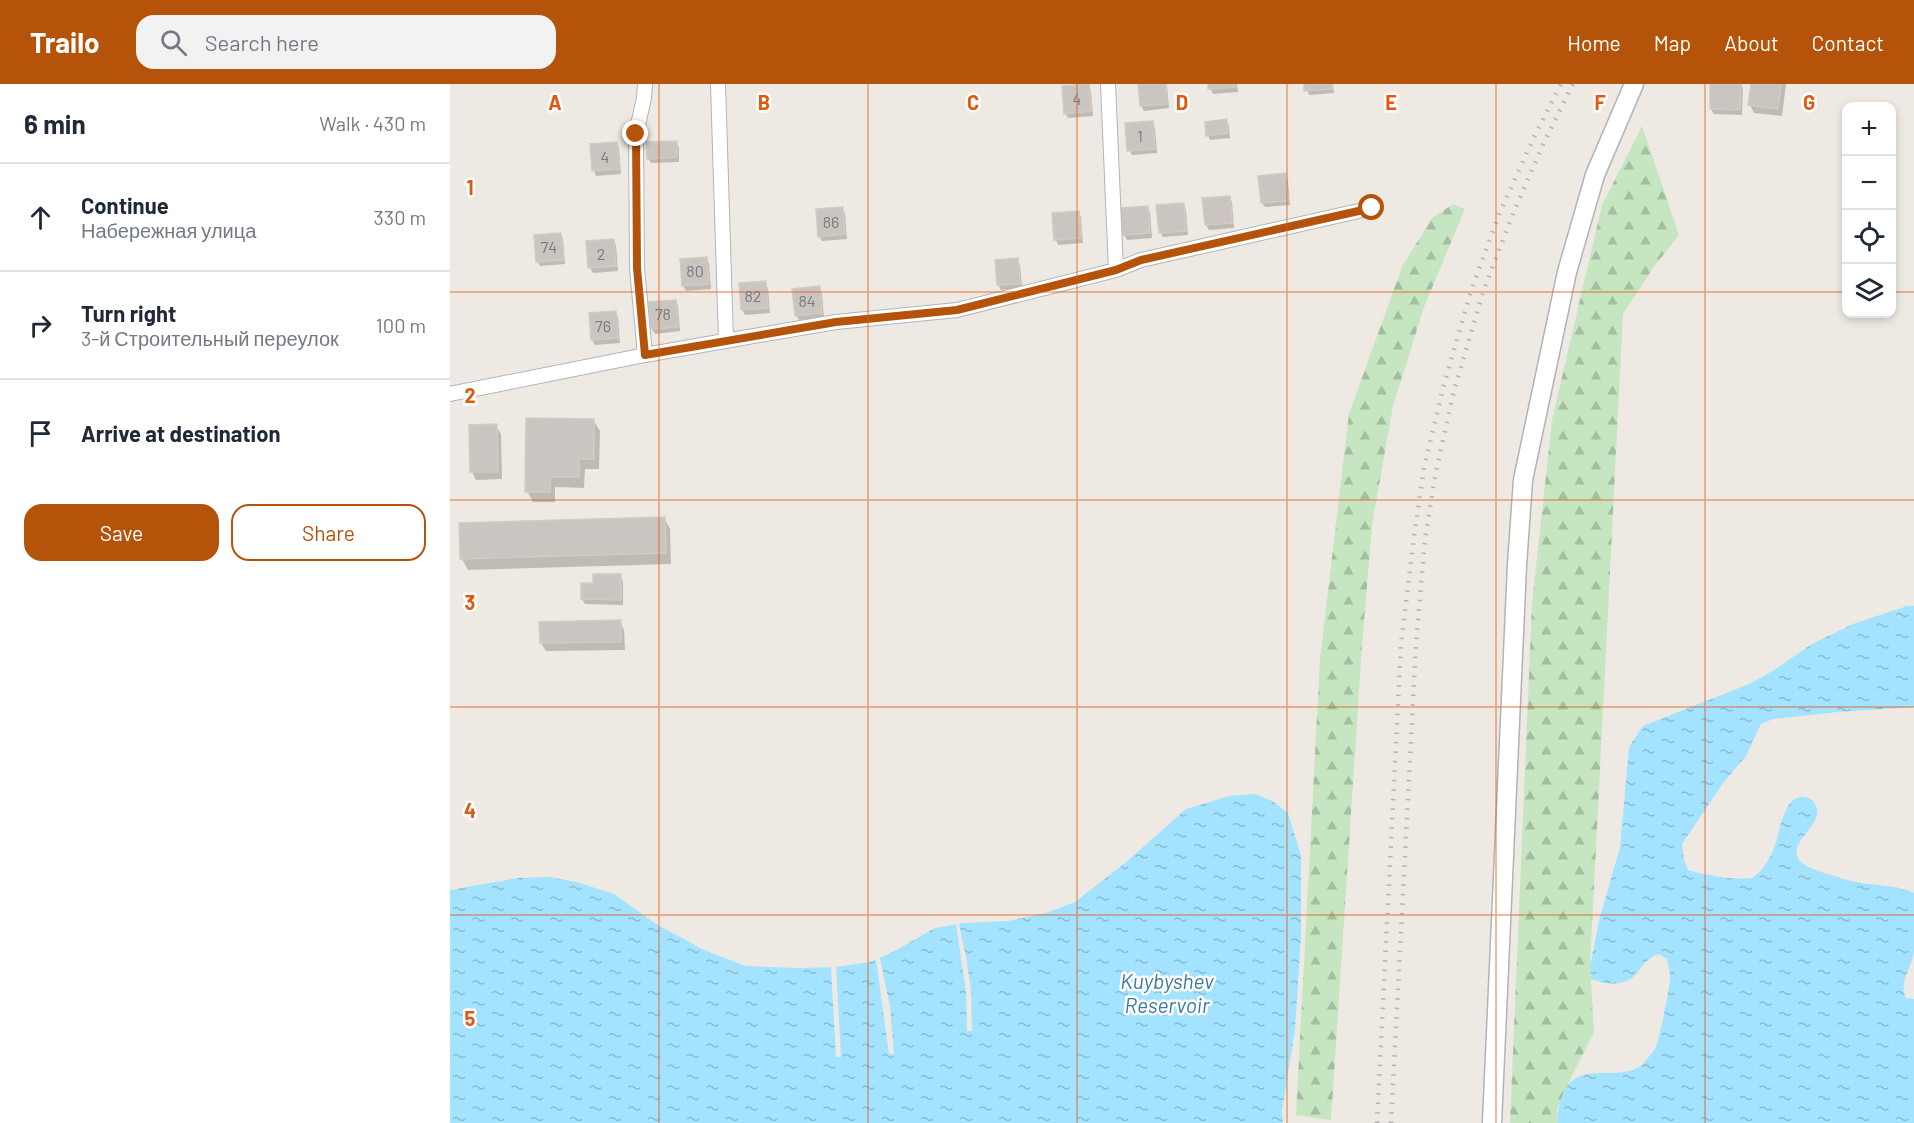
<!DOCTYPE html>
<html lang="en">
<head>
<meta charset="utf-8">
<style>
	:root { --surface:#fff; --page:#f2f2f3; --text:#1f2937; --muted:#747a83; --line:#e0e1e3; --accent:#b45309 }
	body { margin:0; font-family:Barlow,sans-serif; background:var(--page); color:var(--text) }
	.controls { position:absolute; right:18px; top:18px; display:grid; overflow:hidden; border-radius:12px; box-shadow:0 3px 9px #0003 }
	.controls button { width:54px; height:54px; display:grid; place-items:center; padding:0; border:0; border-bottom:2px solid var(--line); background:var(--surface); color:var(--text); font:30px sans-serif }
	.stop { position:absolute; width:18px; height:18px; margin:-14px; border:4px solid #b45309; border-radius:50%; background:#fff }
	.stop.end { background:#b45309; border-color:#fff; box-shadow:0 2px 6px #0008 }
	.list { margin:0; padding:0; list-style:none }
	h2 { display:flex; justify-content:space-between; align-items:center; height:78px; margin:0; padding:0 24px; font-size:26px }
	h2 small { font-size:20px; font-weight:400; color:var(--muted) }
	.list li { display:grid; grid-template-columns:39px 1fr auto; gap:18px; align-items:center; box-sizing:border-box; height:108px; padding:0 24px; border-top:2px solid var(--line) }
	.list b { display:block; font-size:22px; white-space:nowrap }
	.list p { margin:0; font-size:20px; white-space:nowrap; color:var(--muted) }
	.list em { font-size:20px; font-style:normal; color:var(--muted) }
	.actions { display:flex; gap:12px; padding:18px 24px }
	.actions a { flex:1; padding:14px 0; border:2px solid var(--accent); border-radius:18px; text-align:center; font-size:21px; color:var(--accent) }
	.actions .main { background:var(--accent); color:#fff }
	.icon { flex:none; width:33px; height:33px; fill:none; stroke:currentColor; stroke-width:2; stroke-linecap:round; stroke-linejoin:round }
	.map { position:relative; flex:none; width:1464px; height:1039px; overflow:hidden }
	header { display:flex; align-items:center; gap:36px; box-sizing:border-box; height:84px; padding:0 30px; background:var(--accent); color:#fff }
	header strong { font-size:28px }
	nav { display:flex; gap:33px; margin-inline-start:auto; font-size:21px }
	.search { width:420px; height:54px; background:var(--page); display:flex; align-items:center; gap:15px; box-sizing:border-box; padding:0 21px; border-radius:18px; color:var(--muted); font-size:22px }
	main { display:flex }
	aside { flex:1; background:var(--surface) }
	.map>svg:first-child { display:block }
</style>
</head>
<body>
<header>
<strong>Trailo</strong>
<div class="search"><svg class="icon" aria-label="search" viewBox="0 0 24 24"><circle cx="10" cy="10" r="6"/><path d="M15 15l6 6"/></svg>Search here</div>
<nav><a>Home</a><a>Map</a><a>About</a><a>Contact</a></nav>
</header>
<main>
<aside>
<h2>6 min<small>Walk · 430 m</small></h2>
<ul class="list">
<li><svg class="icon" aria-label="ahead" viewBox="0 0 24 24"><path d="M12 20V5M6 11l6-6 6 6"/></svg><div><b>Continue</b><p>Набережная улица</p></div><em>330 m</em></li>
<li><svg class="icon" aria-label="right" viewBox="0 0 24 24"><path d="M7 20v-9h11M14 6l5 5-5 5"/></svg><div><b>Turn right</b><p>3-й Строительный переулок</p></div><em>100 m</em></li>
<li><svg class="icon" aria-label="arrive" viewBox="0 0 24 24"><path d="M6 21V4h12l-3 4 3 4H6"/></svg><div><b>Arrive at destination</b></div></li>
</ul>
<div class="actions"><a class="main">Save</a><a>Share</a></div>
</aside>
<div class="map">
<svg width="1464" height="1039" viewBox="0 0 1464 1039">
	<defs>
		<pattern id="forest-firs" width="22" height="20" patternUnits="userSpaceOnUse" patternTransform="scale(1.5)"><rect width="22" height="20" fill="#c5e6c0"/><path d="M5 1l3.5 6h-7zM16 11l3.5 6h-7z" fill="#a3bea0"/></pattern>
		<pattern id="water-ripples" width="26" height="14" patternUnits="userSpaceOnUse" patternTransform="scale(1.5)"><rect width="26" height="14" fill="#a3e3ff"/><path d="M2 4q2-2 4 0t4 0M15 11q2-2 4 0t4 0" fill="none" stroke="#88bbd2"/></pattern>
	</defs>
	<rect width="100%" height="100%" fill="#eeeae3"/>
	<!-- forest -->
	<path fill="url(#forest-firs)" d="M1192,42L1229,151L1203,184L1173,230L1140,882L1144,948L1116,1004L1107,1026L1108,1039H1060L1082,520L1102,336L1152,121Z
		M1003,120L1015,125L974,223L943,322L922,441L912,562L881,1036L846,1031L870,575L899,330L952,183L982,134Z"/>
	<!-- water -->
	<path fill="url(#water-ripples)" d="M1457,522H1464V623L1388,628L1323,635L1311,640L1296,672L1273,699L1232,760L1234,776L1238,786C1259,792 1280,796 1302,794C1307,790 1312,786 1315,781C1319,776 1323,767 1325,761C1330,747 1335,705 1358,714C1362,715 1363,717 1365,720C1378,739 1334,759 1350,777C1355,783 1367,786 1374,789C1383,791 1392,795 1401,797C1422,802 1444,800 1464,809C1464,828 1464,849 1464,868C1462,883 1448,899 1456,914L1464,915V1039H1108C1107,1028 1109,1022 1112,1012C1126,975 1163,998 1189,983C1194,980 1201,970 1205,965C1209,958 1220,904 1220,893C1220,887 1218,881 1217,875L1209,870C1197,874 1194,880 1187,889C1176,903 1156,901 1141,895L1140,882L1149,837L1170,763L1179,663L1193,642L1299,600L1324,586L1362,560L1403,540Z
		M806,710L824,718L838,729L851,771V851L845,946L832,1027L833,1039H0V806L68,794L99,793L127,798L164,810L206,840L254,866L296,882L347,884L386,883L420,878L443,868L485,844L514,839L558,837L596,829L625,818L675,779L736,725L779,712Z"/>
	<!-- pier -->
	<path fill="#eeeae3" d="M506,840H509L517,878L521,908L522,947H517L516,908Z
		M430,874L440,923L444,970H439L426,875Z
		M381,883H386L391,973H386Z"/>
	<!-- shadow -->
	<path fill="#0003" d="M690,0H717L719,24L694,27L691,22Z
		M759,0H787L788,8L763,10Z
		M855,0H883L884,9L859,11Z
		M1262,0H1291L1293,4L1292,31L1264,30L1261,25Z
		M1302,0H1336L1332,32L1304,29L1300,21Z
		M639,2L641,7L643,32L618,34L615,29Z
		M776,37L779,42L780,54L760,56L758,51Z
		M702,39L705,44L707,69L682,71L679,66Z
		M226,58L229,63V78L201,79L198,74Z
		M167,59L169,64L171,90L146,92L144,87L141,61Z
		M835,91L838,96L840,121L815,123L812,119Z
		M779,113L782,118L784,144L759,146L756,141Z
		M733,121L736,126L738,151L713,153L710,148Z
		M697,123L700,128L702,154L677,156L674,151Z
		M392,125L395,130L397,155L372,157L369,152Z
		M629,128L631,133L633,159L608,161L606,156Z
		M111,150L113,155L115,180L90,182L87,177Z
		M163,156L166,161L168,187L143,189L140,184Z
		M256,174L259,179L261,205L236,207L233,202Z
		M567,176L570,181L572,204L551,206L548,201Z
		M315,199L318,204L320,229L295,231L292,226L290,201Z
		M369,204L372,209L374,234L349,236L346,231Z
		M225,217L228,222L230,247L205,250L202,245Z
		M165,228L168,233L170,259L145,261L142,256Z
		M143,336L150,347L149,385H135L134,404L105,403V418H83L77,407Z
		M21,342H46L51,350L52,395L26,396L22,388Z
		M214,434L220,445L221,480L18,486L12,475L11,441Z
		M170,492L173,497V521L135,520L132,515V500H145Z
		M170,538L174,546L175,566L96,567L91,559V539Z"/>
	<!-- building -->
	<path fill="#cac5c1" stroke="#d3cbc2" stroke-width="1.5" d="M639,0L642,27L614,30L612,2Z
		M688,0H716L717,20L690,22Z
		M758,0H785L786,3L758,5Z
		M854,0H882V5L854,7Z
		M1260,0H1291L1290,26L1260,25Z
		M1301,0H1331L1328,25L1298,21Z
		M777,35L778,49L756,52L755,38Z
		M703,37L705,65L677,67L675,39Z
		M227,57V73L197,75L196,58Z
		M167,58L170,85L142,87L140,60Z
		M836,89L838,117L811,119L808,92Z
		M780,112L782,139L755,141L752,114Z
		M734,119L736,147L709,149L706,121Z
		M698,122L700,149L673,151L670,124Z
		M393,123L395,150L368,153L366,125Z
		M629,127L632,154L604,156L602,129Z
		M111,149L114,176L86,178L84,151Z
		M164,155L166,182L138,184L136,157Z
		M257,173L259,200L232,202L230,175Z
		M568,174L570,200L547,201L545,176Z
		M316,197L318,224L291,226L289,199Z
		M370,202L372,229L345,232L342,205Z
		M226,216L228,243L201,245L198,218Z
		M166,227L168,254L141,256L139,229Z
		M76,334L144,335V375H129V393H100V408H75Z
		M47,340L48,388H20L19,341Z
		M215,433L216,469L10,475L9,439Z
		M143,490H171V516L131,515V499H143Z
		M171,536V558L90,559L89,538Z"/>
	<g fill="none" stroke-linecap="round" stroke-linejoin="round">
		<defs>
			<path id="minor" d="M195,0L194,14L186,50L187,184L195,271
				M268,0L276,257
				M658,0L666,186
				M0,310L195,271L292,254L386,238L507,226L666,186L691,176L922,124"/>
			<path id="secondary" d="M1042,1039L1067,481L1073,396L1117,188L1145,91L1184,0"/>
		</defs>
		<!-- minor casing -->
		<use href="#minor" stroke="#b1b5b9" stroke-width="16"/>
		<!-- secondary casing -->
		<use href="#secondary" stroke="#b0b4b9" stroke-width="21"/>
		<!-- minor -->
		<use href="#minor" stroke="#fff" stroke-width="14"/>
		<!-- secondary -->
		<use href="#secondary" stroke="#fff" stroke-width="18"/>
		<!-- rail -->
		<path stroke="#b2b3b4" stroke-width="4.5" stroke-dasharray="1.5 8" stroke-linecap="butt" d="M927,1039L951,560L964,453L974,384L993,304L1022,204L1050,128L1085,51L1111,0
			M941,1039L966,560L975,455L986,387L1004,307L1033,208L1062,132L1095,56L1123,0"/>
	</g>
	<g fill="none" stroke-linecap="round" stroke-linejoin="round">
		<!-- route -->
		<path stroke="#b45309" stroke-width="8" d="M186,50L187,184L195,271L386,238L507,226L666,186L691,176L922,124"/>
	</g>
	<!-- grid -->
	<path fill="none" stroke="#e15910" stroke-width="1.5" stroke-opacity="0.55" d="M209,0V1039M418,0V1039M627,0V1039M837,0V1039M1046,0V1039M1255,0V1039M0,208H1396M1442,208H1464M0,416H1464M0,623H1464M0,831H1464"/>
	<g text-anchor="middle" stroke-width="5" stroke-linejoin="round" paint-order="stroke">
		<!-- number labels -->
		<g font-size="16" fill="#78797b">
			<text x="627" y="21">4</text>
			<text x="690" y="58">1</text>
			<text x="155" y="79">4</text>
			<text x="381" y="144">86</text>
			<text x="99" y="169">74</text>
			<text x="151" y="176">2</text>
			<text x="245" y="193">80</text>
			<text x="303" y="218">82</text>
			<text x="357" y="223">84</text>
			<text x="213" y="236">78</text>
			<text x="153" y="248">76</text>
		</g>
		<!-- water labels -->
		<g font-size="21" font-style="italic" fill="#3b799f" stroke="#fff">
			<text x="717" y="905">Kuybyshev<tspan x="717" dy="24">Reservoir</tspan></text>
		</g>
	</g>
	<g font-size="20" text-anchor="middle" font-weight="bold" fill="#e15910" stroke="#fff" stroke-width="5" stroke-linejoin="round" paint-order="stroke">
		<text x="105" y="26">A</text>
		<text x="314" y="26">B</text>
		<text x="523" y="26">C</text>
		<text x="732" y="26">D</text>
		<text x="941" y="26">E</text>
		<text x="1150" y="26">F</text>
		<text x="1359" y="26">G</text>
		<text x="20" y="111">1</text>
		<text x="20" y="319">2</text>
		<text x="20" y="526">3</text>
		<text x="20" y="734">4</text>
		<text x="20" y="942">5</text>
	</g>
</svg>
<div class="controls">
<button>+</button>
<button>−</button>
<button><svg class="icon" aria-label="locate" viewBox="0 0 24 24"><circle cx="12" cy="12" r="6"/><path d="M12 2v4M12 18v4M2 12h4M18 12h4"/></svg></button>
<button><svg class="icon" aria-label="layers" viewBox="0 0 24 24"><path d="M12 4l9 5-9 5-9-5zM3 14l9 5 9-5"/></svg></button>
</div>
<div class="stop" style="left:922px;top:124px"></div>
<div class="stop end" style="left:186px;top:50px"></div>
</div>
</main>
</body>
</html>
